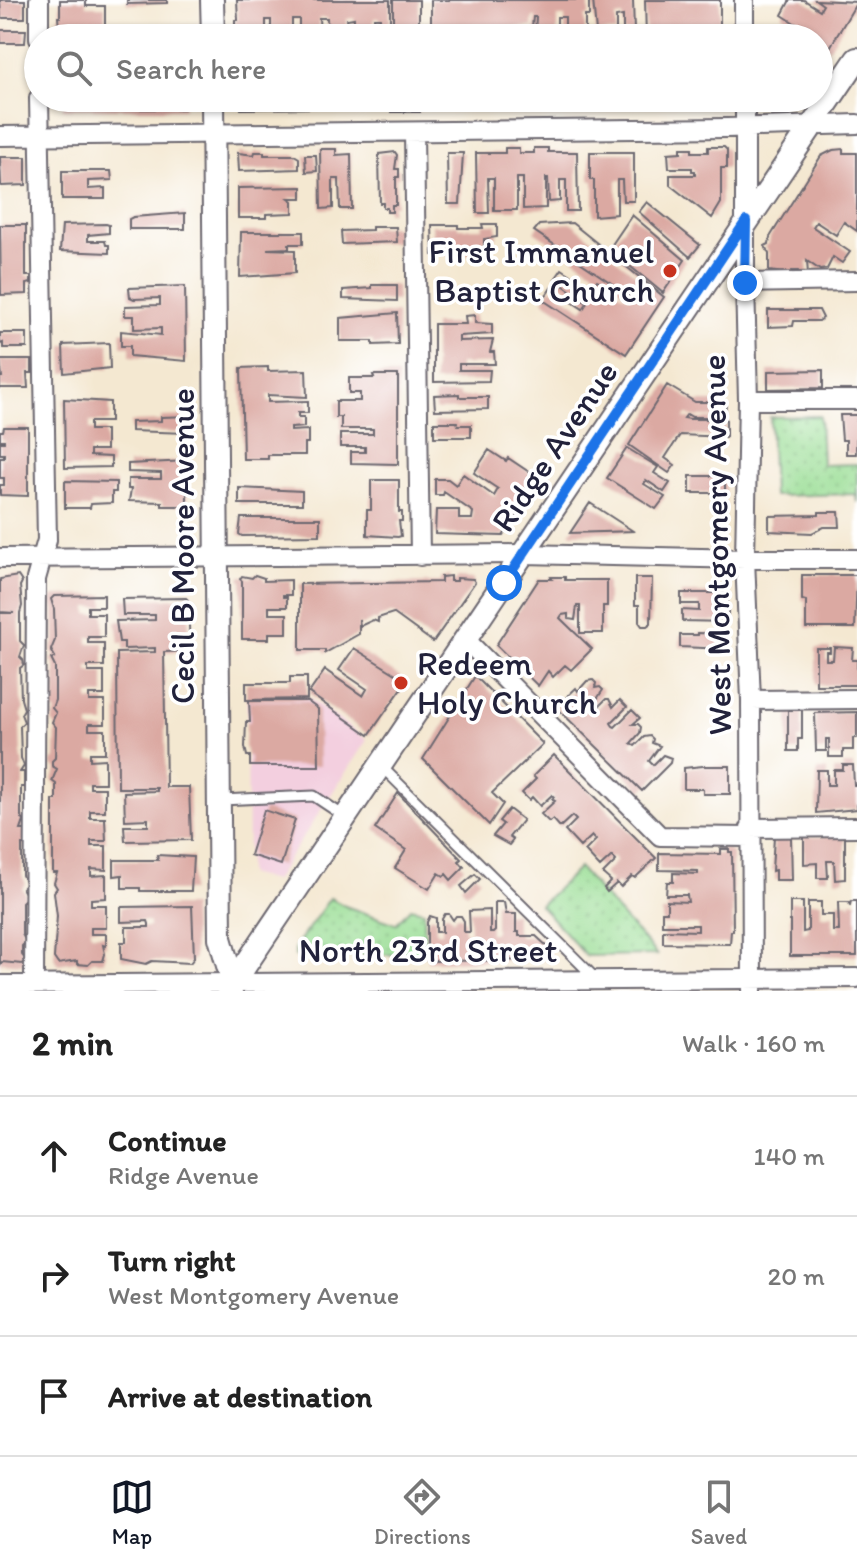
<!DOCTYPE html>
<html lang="en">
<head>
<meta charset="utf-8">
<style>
	:root { --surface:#fff; --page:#f6f6f6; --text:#222; --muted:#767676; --line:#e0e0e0; --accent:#111827 }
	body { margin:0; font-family:Itim,sans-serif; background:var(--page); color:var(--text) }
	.stop { position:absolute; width:24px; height:24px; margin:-18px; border:6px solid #1a73e8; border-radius:50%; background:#fff }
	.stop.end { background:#1a73e8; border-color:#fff; box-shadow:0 2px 8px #0008 }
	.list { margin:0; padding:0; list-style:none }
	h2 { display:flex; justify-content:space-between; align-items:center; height:104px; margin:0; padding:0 32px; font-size:34px }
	h2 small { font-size:26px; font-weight:400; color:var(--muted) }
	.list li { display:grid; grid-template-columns:52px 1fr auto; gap:24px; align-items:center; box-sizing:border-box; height:120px; padding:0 32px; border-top:2px solid var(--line) }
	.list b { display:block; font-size:30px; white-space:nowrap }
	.list p { margin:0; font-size:26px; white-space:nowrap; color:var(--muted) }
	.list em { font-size:26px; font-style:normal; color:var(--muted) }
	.icon { flex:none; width:44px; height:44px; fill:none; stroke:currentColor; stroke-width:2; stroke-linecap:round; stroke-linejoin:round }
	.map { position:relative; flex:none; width:857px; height:991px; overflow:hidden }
	.search { position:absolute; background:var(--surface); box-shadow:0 2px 6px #0004; left:24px; right:24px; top:24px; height:88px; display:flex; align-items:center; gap:20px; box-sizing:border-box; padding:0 28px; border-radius:44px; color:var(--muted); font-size:30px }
	.sheet { height:464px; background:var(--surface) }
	nav { display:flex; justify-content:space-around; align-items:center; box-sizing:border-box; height:112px; border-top:2px solid var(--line); background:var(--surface); font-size:22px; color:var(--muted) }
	nav a { display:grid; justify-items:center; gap:4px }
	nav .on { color:var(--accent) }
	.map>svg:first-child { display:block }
</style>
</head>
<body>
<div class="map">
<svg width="857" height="991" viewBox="0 0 857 991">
	<defs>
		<pattern id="grass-dots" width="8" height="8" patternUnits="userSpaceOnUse" patternTransform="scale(2)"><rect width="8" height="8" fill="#9bde96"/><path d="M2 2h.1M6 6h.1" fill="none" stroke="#85be82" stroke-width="1.8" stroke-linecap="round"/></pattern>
	</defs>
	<rect width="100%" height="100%" fill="#fff"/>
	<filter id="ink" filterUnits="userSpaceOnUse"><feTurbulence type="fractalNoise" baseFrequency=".0125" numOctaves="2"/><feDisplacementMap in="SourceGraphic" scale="16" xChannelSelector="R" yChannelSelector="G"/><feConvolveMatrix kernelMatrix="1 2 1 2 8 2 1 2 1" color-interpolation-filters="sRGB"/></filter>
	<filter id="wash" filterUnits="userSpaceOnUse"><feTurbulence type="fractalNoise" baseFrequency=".006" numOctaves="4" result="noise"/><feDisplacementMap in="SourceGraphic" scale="32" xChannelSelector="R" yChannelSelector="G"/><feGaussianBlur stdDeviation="1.8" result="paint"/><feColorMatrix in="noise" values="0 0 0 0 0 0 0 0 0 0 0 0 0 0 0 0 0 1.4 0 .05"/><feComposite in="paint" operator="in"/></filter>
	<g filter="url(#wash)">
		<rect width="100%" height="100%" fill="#f4e8d1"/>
		<!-- built -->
		<path fill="#f3cfdf" d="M310,699L367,740L274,881L248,874L247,700Z"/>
		<!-- grass -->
		<path fill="url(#grass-dots)" stroke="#5e8068" stroke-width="2" d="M820,416L822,465L857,464V503L856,494L773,496L770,417Z
			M579,868L657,955L586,956L540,905Z
			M330,898L345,906L396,924L410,908L424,911L425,954L295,956V947Z"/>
		<g id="blocks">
			<!-- building -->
			<path fill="#dba9a2" d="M0,0H25V18H1Z
				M60,0H86V6H105V27L87,28V32H105V38H60L58,17H60Z
				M127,0H167V3L127,4Z
				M237,0H390V34H381L380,18H374V35H354V18L347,19V34L328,35L327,18H319L320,35H299V19H292V35H271V20H266V34H254V38H239V29L235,30V20H238Z
				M393,0H419V31H407L406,27H393Z
				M431,0H589V16H585V32H565V17H557V33H535L536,17H533L532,27L431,28Z
				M593,0H633L634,32H623V16L616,17V32H596Z
				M645,0H720V38H646Z
				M790,0H804L820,10L823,5L816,0L857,2L829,49L819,44V38H809L804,35L807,31L782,15Z
				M185,27L184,38H124V29Z
				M0,30H26L25,43H1Z
				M63,98H184V109H63Z
				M241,98H317V108L241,109Z
				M333,98H377V108H333Z
				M391,98H420V112H391Z
				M433,98H619L620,106L576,107V111H547V107L433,108Z
				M631,98H647V106H631Z
				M655,98H725V101H692V105L682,106V101L655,102Z
				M708,147H724L727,150V168H721V203L712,218L670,185V175H695V171H692V168H669L668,153L681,152V148H692V152H708Z
				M505,148H519V153H534V148H548V152H577L578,211H566V180H560V201L549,202L548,178H546V208L523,209V178H517V210H494V178H488L489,213H477L476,153H505Z
				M320,149H336V155L351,154L352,209H340L339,179H333V208L321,209Z
				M843,149V153H857V231L844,222L836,235L816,222L813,227L850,252L842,263L833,257L827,269L820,270L807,261L808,274L799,275L798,271H792V274L769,271V254L765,246L769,244L770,237L821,156L833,150Z
				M255,152H264V155H294L299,158V169L239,171L238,153L254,155Z
				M395,152L397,155L395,169H399V177H396V205H392V212H387V208H383V203H380L379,154Z
				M590,152H634V201H623L622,180H617V214L594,216V180H590Z
				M447,153H463L460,204H448Z
				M305,155H316L317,171L306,172Z
				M0,157H26V185L1,186Z
				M62,171H111L112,180L88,181V189L105,188V199H62Z
				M302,187V198H289L293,201V213L266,214V218H238V188Z
				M647,202L700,245L690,257L639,212Z
				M185,213V229H129V219L133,217Z
				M632,215L685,260L663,293L609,249Z
				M572,223L664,297L626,354L543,300L551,288L583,309L587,303L555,279L562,269L591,288L597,280L628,297L629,295L534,231L539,225Z
				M106,224L109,225V233L88,235V241H105L106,245H109V253L60,251L62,225Z
				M482,224H497V237L484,239V250L473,251V254L433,255L432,225H458V228H483Z
				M0,225H26V276H31V283L27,284V294L1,295Z
				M372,227H396L397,242L342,244L341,231L372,230Z
				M241,232H303V244H289V248L267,249L295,250V273L240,277Z
				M372,285H397V301L343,299V290L372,288Z
				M185,286L186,361L130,356V346H121V331L161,335V328L134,329V316H125V306L160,305V298L134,299L130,297L129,288Z
				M768,310H819L823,318L819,321H794L793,326L768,327Z
				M397,313L398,344L373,345V341H340V318Z
				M475,315V323L492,324V334L459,336V341L493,340L490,352H494L495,364H459V370H490L489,381L434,382V324H466L465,316Z
				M0,333H27V348H3V343L0,344Z
				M109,343L110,368L64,373L63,345Z
				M0,360H32V373H27L28,388H0V377H2Z
				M268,367V371L306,370L307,397L268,395V402L308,401V413H298V417H304V427L291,428V431L308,430V443H305V455H268V459H243L241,368Z
				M823,370V388L768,389V371Z
				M373,375H398V464L351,463V452H365V447H340V434H373V429H341V417H336V401H360V393H349V378H374Z
				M667,385L695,402H726L725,417H692L687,414L684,418L690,419H726V437L680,435L665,458L675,465L669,473L629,445Z
				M459,394V397H488V409L435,410L434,395Z
				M64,399L110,402V422H90V430H106V450H90V456L111,457V467L65,468Z
				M840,415H857L856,454H846V440H842Z
				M191,416V431L187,433L131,431V422L161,421V417Z
				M434,422H457L458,425H471V437H434Z
				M4,427H28V496L0,495V485H4V478H0V457H4V454H0V442H4V440H0V431H3Z
				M627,448L658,467L654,473L670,483L664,492L646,480L644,484L665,497L656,509L607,478Z
				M489,450L506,461L508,458L541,480L503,536L435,534L436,510H459V519H472L473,512L444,492L443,495H435V479H448L456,485L463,474L494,496L498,489L474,473Z
				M187,461V506H162V502L129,501L131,489H128V479H161V473L128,472V464Z
				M690,476H725V493H690Z
				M371,480H399V512H402V521H399L401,536L398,537L367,535V510H371Z
				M65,481L116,482V492H112V503L91,504L90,508H65Z
				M239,488L302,491V504H239Z
				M590,503L633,531L570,533Z
				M819,512H839L840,527H824L812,533L769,531V516L819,515Z
				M241,518H320V535L242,536L239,534Z
				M255,575L264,578V581L291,580V595H283V597H287V607H269V614H287V633H269V639H242V581L240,579L242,576L252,578Z
				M802,575H857L855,628H806V601L802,600Z
				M18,576L22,582L20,586L22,606L20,613V641L24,645L20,657L23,660L24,665L20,668L21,699L24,709L21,714L24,722L20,726L21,758L24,766L20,772H24V787H21V817L24,821L21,830H25V845H22V875L26,884L22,888L25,893L26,898L22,902V934L26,942L22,946V955L25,959L22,964L2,962L0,965V613H14L0,612V579Z
				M450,576V581H457V578L473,579L475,582L433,642L393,613L378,618V622L373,620L360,626L359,619V634L325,653V650H300V584L441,582V577Z
				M551,577H565V580H607V606H603V633H580V606H577L575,620L568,619V614L562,615L560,618L592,649L571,670L565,665L553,677L548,671L538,686L496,645L539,579H552Z
				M635,578H652L651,623L647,626H642L639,622V605H635Z
				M681,593H728V622L682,621V610L699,611V604H681Z
				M104,595V607H88V614H104V637H88V643H104V666H88V672H104V695H89V701H105V724H89V730H105V753H90V760L105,759V783H90V788H105V811H90V818H105L106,841H91V846H106V870L91,869V876L106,875V898L91,899V905H106V928H91V934H106V946L103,945L105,954L103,961H92L88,965L77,964V961L58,964L54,958L57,916L54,892L57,888L54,883L57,873H53V800H56V784L52,781L57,769L52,766V761L55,758L56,727L52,722L56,713L52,708L55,700V667L51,659L55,657L51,650L55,640L54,609L51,599L54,596Z
				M186,598L188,600L190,651L164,652L166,787H189L191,840L125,841L124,826H148V819L125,820L124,792L157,791V788H118L117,653L155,652V648L124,649V642H119L116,621L155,620V615H123L122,599Z
				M698,633L727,634V649L680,647V635H698Z
				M834,647L853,648L852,660H857V685H816V648H830V652H826V660H833Z
				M354,648L407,681L369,735L309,693L325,670L363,696L367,689L339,670Z
				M475,676L543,744L492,793L503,804L489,825L423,759Z
				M290,677H307V699L246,700V683H290Z
				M593,680L596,683L595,688L600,687L603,690L593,705L596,709L606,699H609L613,707L620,700L627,707L611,723L613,726L615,727L632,710L640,718L633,724H638L641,727L640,733L631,743L635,746L644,737L650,736L653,739L652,743L660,746L649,761L653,765L663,755L671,758L670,763L642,791L556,707L576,688L578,691L587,681Z
				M249,701H307L318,709L319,766H250V756H247L245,747L246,722H250Z
				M788,710H802V739H798V751H788Z
				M857,712V738H853V750H843V757H829V739H826V751H816L815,713Z
				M554,755L656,858L635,878L632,876L621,887L617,883L607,892L604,888L611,881L603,874L616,861L612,856L600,867L585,851L596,840L592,836L580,847L565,831L576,820L572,816L560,827L553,819L549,822L541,814L555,801L552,799L554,797L552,795L540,806L532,797L529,800L522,793L536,779L533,776Z
				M843,765H853L854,785H857V809L816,813L817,770H827V785H834V770H843Z
				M703,766H730V794H703V789H684V768Z
				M398,793L461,859L459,861L464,867L451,880L446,874L444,876L439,873L429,889L395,868L406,850L375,829Z
				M509,809L523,820L509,837L513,840L509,845L493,836L503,824L499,821Z
				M264,810L295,820L281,865L250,855Z
				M774,836L791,837L792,880H775V870L772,871Z
				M804,837H845V879L835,880L834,861H827L828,878H817V863L804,864Z
				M721,849H729V852H732L733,931H731L730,944L663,943V930L698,931V925H662V912H667V901L688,902L687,895H666L667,882H673V873L698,874V871L659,870V853L721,854Z
				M157,855L193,857L191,891H140V888H122V875L114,876V860H158Z
				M475,874L480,879L466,893L461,886Z
				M851,901H857V956H790V902H803V932L808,931V902H821V915H833V931H839L838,902H848L850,905Z
				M495,902H504L506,914H516V932H519V936H536L550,949L551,960L427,961V922L430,916L436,918V932H442V919L445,914H449L453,920L456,916H461L464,921V932H470L469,911L490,910V933H493L495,931Z
				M192,906L194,958L190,963L152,961L146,964L121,959V942H126V927H149V924L148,921L121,922V907Z"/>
		</g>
	</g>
	<g filter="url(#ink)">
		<use href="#blocks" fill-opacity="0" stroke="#6c6770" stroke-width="2"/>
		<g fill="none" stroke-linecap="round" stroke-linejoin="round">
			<defs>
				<path id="service" d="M381,766L594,977
					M221,800L314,796L344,816"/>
				<path id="minor" d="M39,0V38
					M744,0V38
					M745,98V283L748,400L745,559L751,700L752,991
					M414,132L420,556
					M0,136L727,128L857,124
					M745,283L857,281
					M748,400H857
					M0,558L524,554L745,559H857
					M466,640L660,836L750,837
					M751,700L857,699
					M750,828L857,827
					M34,984L36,579L47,540L39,98
					M0,985L857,978"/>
				<path id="tertiary" d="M212,0L213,38
					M213,98L220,938L233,983L231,991
					M228,991L857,59"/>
			</defs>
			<!-- service casing -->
			<use href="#service" stroke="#6c6770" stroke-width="13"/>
			<!-- minor casing -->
			<use href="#minor" stroke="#6c6770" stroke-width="22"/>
			<!-- tertiary casing -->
			<use href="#tertiary" stroke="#6c6770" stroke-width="26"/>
			<!-- service -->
			<use href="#service" stroke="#fff" stroke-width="9"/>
			<!-- minor -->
			<use href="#minor" stroke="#fff" stroke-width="18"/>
			<!-- tertiary -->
			<use href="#tertiary" stroke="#fff" stroke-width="22"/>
		</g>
	</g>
	<g fill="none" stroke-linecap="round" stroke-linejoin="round" filter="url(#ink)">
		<!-- route -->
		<path stroke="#1a73e8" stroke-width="10" d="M504,583L746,221L745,283"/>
	</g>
	<!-- markers -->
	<g fill="#c8321e" stroke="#fff" stroke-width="3">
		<circle cx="670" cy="271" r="8"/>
		<circle cx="401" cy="683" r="8"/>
	</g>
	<g text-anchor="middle" stroke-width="7" stroke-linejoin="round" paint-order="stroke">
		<!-- poi labels -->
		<g font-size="34" fill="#22223b" stroke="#fff" text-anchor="end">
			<text x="654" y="263">First Immanuel<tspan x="654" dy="39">Baptist Church</tspan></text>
			<text x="417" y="675" text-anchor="start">Redeem<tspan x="417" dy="39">Holy Church</tspan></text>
		</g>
		<!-- street labels -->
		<g font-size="34" fill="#22223b" stroke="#fff">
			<text transform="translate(554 446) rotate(-56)" y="12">Ridge Avenue</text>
			<text transform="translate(716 545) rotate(-91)" y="12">West Montgomery Avenue</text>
			<text transform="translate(182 546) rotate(-90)" y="12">Cecil B Moore Avenue</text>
			<text x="428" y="962">North 23rd Street</text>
		</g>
	</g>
</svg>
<div class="stop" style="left:504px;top:583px"></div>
<div class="stop end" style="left:745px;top:283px"></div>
<div class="search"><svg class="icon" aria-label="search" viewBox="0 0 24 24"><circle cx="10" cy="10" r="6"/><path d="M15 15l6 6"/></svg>Search here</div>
</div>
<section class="sheet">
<h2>2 min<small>Walk · 160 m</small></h2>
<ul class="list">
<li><svg class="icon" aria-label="ahead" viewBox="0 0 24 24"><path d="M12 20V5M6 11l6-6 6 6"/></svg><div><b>Continue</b><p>Ridge Avenue</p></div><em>140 m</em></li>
<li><svg class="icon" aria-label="right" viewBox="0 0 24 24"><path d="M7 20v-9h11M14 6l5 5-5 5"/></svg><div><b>Turn right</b><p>West Montgomery Avenue</p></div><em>20 m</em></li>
<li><svg class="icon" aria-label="arrive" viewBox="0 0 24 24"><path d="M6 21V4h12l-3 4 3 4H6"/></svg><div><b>Arrive at destination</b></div></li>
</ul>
</section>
<nav>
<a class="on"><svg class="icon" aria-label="map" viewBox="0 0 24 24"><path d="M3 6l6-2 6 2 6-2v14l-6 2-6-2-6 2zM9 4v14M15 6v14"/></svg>Map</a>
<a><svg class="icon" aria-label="directions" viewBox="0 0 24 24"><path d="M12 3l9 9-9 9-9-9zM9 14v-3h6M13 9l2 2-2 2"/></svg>Directions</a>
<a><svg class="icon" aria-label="saved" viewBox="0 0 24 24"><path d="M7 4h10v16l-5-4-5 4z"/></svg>Saved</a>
</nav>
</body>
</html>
